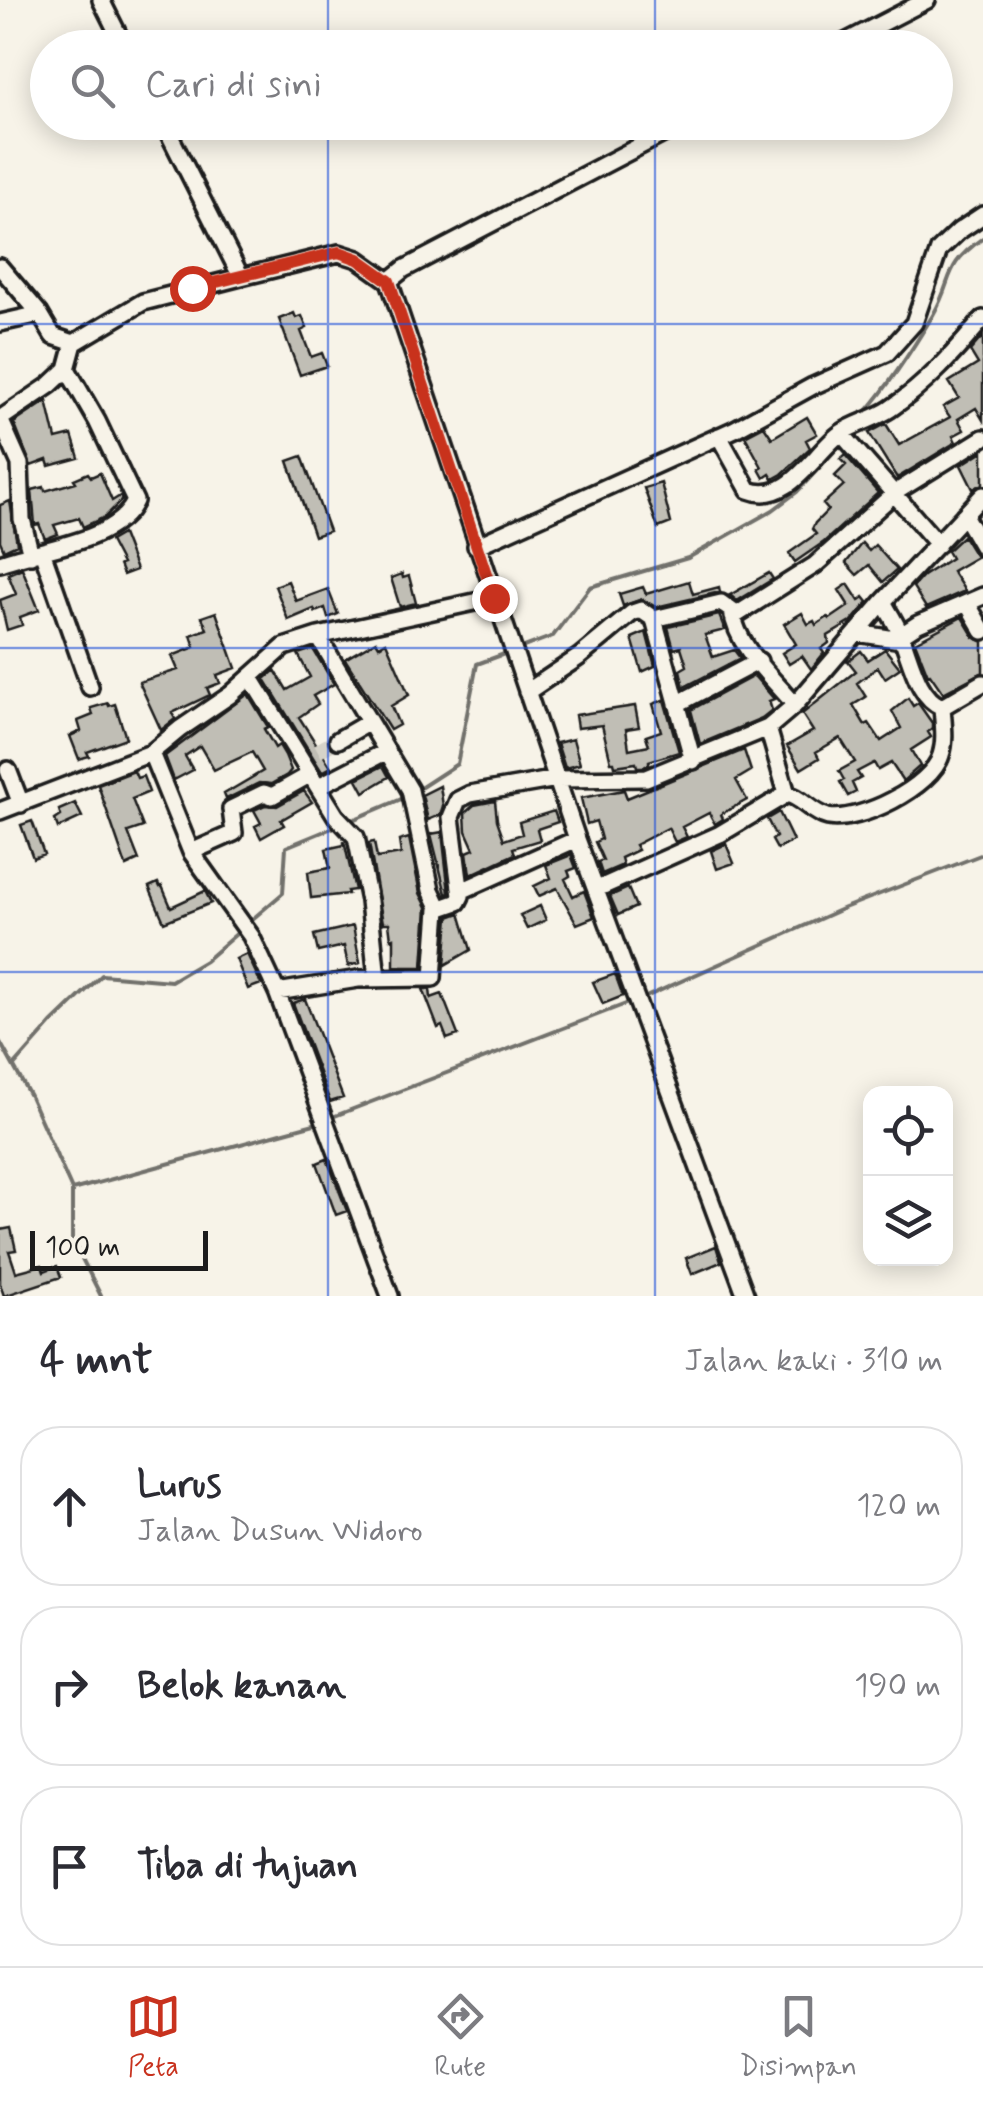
<!DOCTYPE html>
<html lang="id">
<head>
<meta charset="utf-8">
<style>
	:root { --surface:#fff; --page:#f2f2f3; --text:#2b2b33; --muted:#7c7c81; --line:#e1e1e2; --accent:#c8321e }
	body { margin:0; font-family:Mynerve,sans-serif; background:var(--page); color:var(--text) }
	.controls { position:absolute; right:30px; bottom:30px; display:grid; overflow:hidden; border-radius:20px; box-shadow:0 5px 25px #0003 }
	.controls button { width:90px; height:90px; display:grid; place-items:center; padding:0; border:0; border-bottom:2px solid var(--line); background:var(--surface); color:var(--text); font:50px sans-serif }
	.scale { position:absolute; left:30px; bottom:25px; width:178px; box-sizing:border-box; padding-left:10px; border:5px solid #1c1c1c; border-top:0; font-size:28px; line-height:35px; white-space:nowrap; color:#1c1c1c; -webkit-text-stroke:8px #f7f3e8; paint-order:stroke }
	.stop { position:absolute; width:30px; height:30px; margin:-22px; border:8px solid #c8321e; border-radius:50%; background:#fff }
	.stop.end { background:#c8321e; border-color:#fff; box-shadow:0 2px 10px #0008 }
	.list { margin:0; padding:0; list-style:none }
	h2 { display:flex; justify-content:space-between; align-items:center; height:130px; margin:0; padding:0 40px; font-size:42px }
	h2 small { font-size:32px; font-weight:400; color:var(--muted) }
	.list li { display:grid; grid-template-columns:65px 1fr auto; gap:30px; align-items:center; box-sizing:border-box; height:160px; margin:0 20px 20px; padding:0 20px; border:2px solid var(--line); border-radius:40px }
	.list b { display:block; font-size:38px; white-space:nowrap }
	.list p { margin:0; font-size:32px; white-space:nowrap; color:var(--muted) }
	.list em { font-size:32px; font-style:normal; color:var(--muted) }
	.icon { flex:none; width:55px; height:55px; fill:none; stroke:currentColor; stroke-width:2; stroke-linecap:round; stroke-linejoin:round }
	.map { position:relative; flex:none; width:983px; height:1296px; overflow:hidden }
	.search { position:absolute; background:var(--surface); box-shadow:0 5px 25px #0003; left:30px; right:30px; top:30px; height:110px; display:flex; align-items:center; gap:25px; box-sizing:border-box; padding:0 35px; border-radius:55px; color:var(--muted); font-size:38px }
	.sheet { height:670px; background:var(--surface) }
	nav { display:flex; justify-content:space-around; align-items:center; box-sizing:border-box; height:140px; border-top:2px solid var(--line); background:var(--surface); font-size:28px; color:var(--muted) }
	nav a { display:grid; justify-items:center; gap:5px }
	nav .on { color:var(--accent) }
	.map>svg:first-child { display:block }
</style>
</head>
<body>
<div class="map">
<svg width="983" height="1296" viewBox="0 0 983 1296">
	<rect width="100%" height="100%" fill="#f7f3e8"/>
	<filter id="ink" filterUnits="userSpaceOnUse"><feTurbulence type="fractalNoise" baseFrequency=".01" numOctaves="2"/><feDisplacementMap in="SourceGraphic" scale="20" xChannelSelector="R" yChannelSelector="G"/><feConvolveMatrix kernelMatrix="1 2 1 2 8 2 1 2 1" color-interpolation-filters="sRGB"/></filter>
	<g filter="url(#ink)">
		<g fill="none" stroke-linecap="round" stroke-linejoin="round">
			<!-- stream -->
			<path stroke="#72716c" stroke-width="4" d="M865,413C891,383 912,350 933,315C955,277 941,268 983,238
				M516,650L553,636L590,587L688,558L773,510L797,492L844,441
				M414,792L457,764L477,664L507,653
				M350,821L406,797
				M249,922L283,893L286,847L337,826
				M648,996L844,908L983,854
				M0,1042L30,1096L72,1190V1239L101,1296
				M14,1066L52,1023L102,975L171,981L205,961L242,929
				M327,1119L631,1002
				M72,1190L318,1123"/>
		</g>
		<!-- building -->
		<path fill="#c0beb5" stroke="#1c1c1c" stroke-width="2.5" d="M294,313L296,318L302,316L307,328L301,331L311,357L322,353L327,366L300,375L279,319Z
			M983,336V420L976,408L958,419L964,430L953,436L956,442L897,478L869,433L886,424L899,445L950,417L943,407L959,398L949,382L978,364L970,351Z
			M47,401L56,439L72,435L79,458L49,466L47,460L31,466L14,423Z
			M807,417L817,434L806,440L810,448L782,474L773,479L770,474L764,478L759,469L762,467L745,436L764,426L772,438Z
			M983,451V484L973,489L961,465Z
			M845,455L878,493L824,542L795,562L789,553L816,534L812,529L815,523L828,510L823,504L844,485L835,476L846,465L840,459Z
			M302,456L329,531L314,536L288,461Z
			M88,473L91,477L100,473L112,501L120,496L122,500L105,517L83,527L79,518L54,525L58,534L45,539L39,524L35,525L32,490L44,487L45,491L76,482L74,479Z
			M661,483L671,523L658,528L644,488Z
			M10,501L17,544L4,550L0,541V505Z
			M122,534L136,570L123,575L119,565L122,564L110,541Z
			M963,536L976,557L952,571L965,591L926,608L913,587L923,576L951,558L947,551Z
			M862,543L869,551L875,545L897,570L883,582L869,565L857,575L846,563Z
			M22,568L39,610L20,617L22,625L7,630L0,600L16,594L8,574Z
			M769,573L773,579L737,601L730,595Z
			M402,574L403,578L409,576L416,603L400,607L391,578Z
			M288,581L296,601L328,589L338,614L328,618L325,608L315,612L314,609L288,620L275,586Z
			M689,581L693,594L719,587L720,592L656,607L642,599L623,606L619,594L643,587L646,594Z
			M848,584L859,601L864,597L868,602L851,622L828,636L829,643L821,649L824,653L811,669L802,656L789,664L782,653L796,644L784,624L802,613L808,624L814,621L816,625L828,617L830,619L849,606L839,590Z
			M216,612L236,668L217,675L220,683L207,688L210,695L172,713L175,719L161,730L139,682L178,670L172,656L195,647L191,635L207,629L202,617Z
			M719,615L725,630L705,635L713,657L734,650L740,658L684,687L680,670L687,666L681,647L674,649L668,627Z
			M962,617L974,637L983,642V672L943,693L930,674L928,675L915,642Z
			M646,632L655,666L642,672L632,638Z
			M376,641L379,646L386,642L409,695L391,706L399,725L390,730L345,659Z
			M313,649L334,684L313,696L318,704L299,717L331,767L322,772L265,679L275,670L287,690L310,677L298,654Z
			M885,649L900,668L885,678L878,667L857,683L866,697L853,705L865,725L869,723L881,741L901,728L892,711L908,698L913,706L918,703L932,723V729L928,732L931,737L911,750L920,766L903,781L891,763L878,770L874,763L857,772L861,778L852,783L856,792L848,796L840,782L844,780L839,771L855,762L840,738L816,752L819,758L801,769L787,746L813,731L802,714L856,671L848,661L861,651L868,660Z
			M754,676L774,699L769,701L772,710L762,718L700,744L691,710Z
			M248,694L268,727L264,729L275,748L279,745L285,755L291,770L287,775L271,784L259,783L226,799L224,794L263,771L252,752L214,770L200,746L185,756L193,770L174,780L165,756Z
			M664,700L679,752L649,761V764L644,767H637L636,763L615,766L614,762H611L602,725L577,728L575,715L635,706L639,727L626,729L629,749L649,745L646,736L661,731L653,704Z
			M108,703L109,706L115,704L126,738L87,752L89,756L79,759L70,736L81,731L78,721L93,715L91,708Z
			M573,739L580,764L565,768L557,743Z
			M744,750L751,771L736,780L747,800L721,814L723,819L715,824L709,813L682,827L687,837L675,842L668,828L635,845L638,850L621,858L623,865L602,874L598,862L603,860L595,842L601,839L596,821L587,824L581,798L624,790L627,798Z
			M383,766L389,777L364,792L357,779Z
			M134,771L137,778L143,776L149,792L132,799L143,827L128,832L139,860L126,866L98,785Z
			M440,786L443,806L440,815L428,820L422,795Z
			M304,791L312,802L281,820L284,825L261,838L255,826L261,823L254,810L265,805L277,806Z
			M495,801L497,820L504,840L522,834L519,822L554,811L558,822L537,829L540,840L513,848L515,854L470,875L467,852L474,849L466,831L465,813L474,805Z
			M75,803L82,817L58,828L55,820L61,816L59,810Z
			M779,812L793,841L777,849L772,840L776,837L767,819Z
			M32,821L44,854L33,858L21,825Z
			M442,832L449,893L446,894L431,834Z
			M409,838L420,893L427,907L423,967H394V938L391,939L389,923H383L369,843L374,842L377,858L401,854L399,841Z
			M344,841L355,890L347,891L348,894L311,898L308,872L330,868L326,849L344,845Z
			M726,844L734,863L717,869L711,851Z
			M571,855L576,868L568,871L570,876L565,879L573,896L584,891L594,917L577,924L557,888L539,896L534,886L551,878L546,865Z
			M158,883L160,887L162,886L171,907L205,891L211,903L164,922L149,887Z
			M628,888L636,907L618,915L610,896Z
			M540,906L546,920L527,929L520,915Z
			M460,913L471,950L445,965L449,917Z
			M353,926L360,963L348,966L344,946L318,952L314,935Z
			M247,954L261,984L248,989L236,959Z
			M615,974L623,996L603,1004L593,982Z
			M423,989H430L431,998L442,994L458,1035L447,1039L442,1026L438,1028Z
			M305,999L343,1098L330,1102L293,1003Z
			M327,1159L347,1211L336,1215L317,1163Z
			M11,1228L16,1250L9,1251L16,1272L42,1265L44,1271L57,1266L61,1277L4,1296L0,1284V1230Z
			M716,1246L721,1262L692,1274L686,1258Z"/>
		<g fill="none" stroke-linecap="round" stroke-linejoin="round">
			<!-- minor-tunnel -->
			<path stroke="#d6d3c9" stroke-width="15" stroke-dasharray="15 8" stroke-linecap="butt" d="M318,751L338,740"/>
			<defs>
				<path id="minor" d="M101,0L125,48
					M834,48L927,0
					M163,122L241,277L339,253L358,259L389,281
					M0,267L40,314L53,336L74,343L143,302L241,277
					M389,281L577,839L746,1296
					M389,281L404,269L686,122
					M0,323L40,314
					M0,419L20,464L22,519L31,555
					M0,419L50,385L67,369L74,343
					M841,433L938,544
					M719,436L749,490C789,506 815,451 841,433C856,423 875,419 890,409C927,384 954,353 983,319
					M964,515L983,548
					M476,546L735,429L813,386L887,353L914,323L939,250L959,231L983,215
					M43,554L90,687
					M0,563C37,549 116,543 135,501L97,421L67,369
					M883,602C888,611 895,621 899,631C910,654 916,697 942,707
					M967,603L983,631
					M733,617L815,565L896,492L983,438
					M654,619L693,761
					M857,633L895,639L918,624L983,596
					M318,636L410,790L431,890L439,907
					M251,678L336,816L356,837L369,901L377,979
					M527,692L579,657L632,613L641,610L654,619L721,603L732,611C737,648 772,677 795,705
					M677,704L759,661
					M768,728L787,794
					M338,740L369,722
					M151,753L191,852L251,936L277,992L390,1296
					M8,770L21,804
					M319,786L387,751
					M0,811L151,753L180,729L230,695L284,647L318,636L493,598
					M191,852L234,833L231,809L264,793L272,796L311,774
					M597,889L720,834L787,794C803,798 811,813 828,817C859,823 932,787 941,755C946,740 943,723 942,707L983,683
					M461,891L577,839
					M277,992L358,979L433,978L438,909L458,902L461,896L451,817L458,800L470,794L557,779L646,778L768,728L795,705L883,602L983,495"/>
			</defs>
			<!-- minor casing -->
			<use href="#minor" stroke="#1c1c1c" stroke-width="22"/>
			<!-- minor -->
			<use href="#minor" stroke="#f7f3e8" stroke-width="15"/>
		</g>
	</g>
	<g fill="none" stroke-linecap="round" stroke-linejoin="round" filter="url(#ink)">
		<!-- route -->
		<path stroke="#c8321e" stroke-width="12" d="M192,288L339,252L358,259L389,281L494,598"/>
	</g>
	<!-- grid -->
	<path fill="none" stroke="#1d4ed8" stroke-width="2.5" stroke-opacity="0.55" d="M328,0V48M655,0V48M328,122V1296M655,122V1296M0,324H983M0,648H983M0,972H983"/>
</svg>
<div class="controls">
<button><svg class="icon" aria-label="locate" viewBox="0 0 24 24"><circle cx="12" cy="12" r="6"/><path d="M12 2v4M12 18v4M2 12h4M18 12h4"/></svg></button>
<button><svg class="icon" aria-label="layers" viewBox="0 0 24 24"><path d="M12 4l9 5-9 5-9-5zM3 14l9 5 9-5"/></svg></button>
</div>
<div class="scale">100 m</div>
<div class="stop" style="left:192px;top:288px"></div>
<div class="stop end" style="left:494px;top:598px"></div>
<div class="search"><svg class="icon" aria-label="search" viewBox="0 0 24 24"><circle cx="10" cy="10" r="6"/><path d="M15 15l6 6"/></svg>Cari di sini</div>
</div>
<section class="sheet">
<h2>4 mnt<small>Jalan kaki · 310 m</small></h2>
<ul class="list">
<li><svg class="icon" aria-label="ahead" viewBox="0 0 24 24"><path d="M12 20V5M6 11l6-6 6 6"/></svg><div><b>Lurus</b><p>Jalan Dusun Widoro</p></div><em>120 m</em></li>
<li><svg class="icon" aria-label="right" viewBox="0 0 24 24"><path d="M7 20v-9h11M14 6l5 5-5 5"/></svg><div><b>Belok kanan</b></div><em>190 m</em></li>
<li><svg class="icon" aria-label="arrive" viewBox="0 0 24 24"><path d="M6 21V4h12l-3 4 3 4H6"/></svg><div><b>Tiba di tujuan</b></div></li>
</ul>
</section>
<nav>
<a class="on"><svg class="icon" aria-label="map" viewBox="0 0 24 24"><path d="M3 6l6-2 6 2 6-2v14l-6 2-6-2-6 2zM9 4v14M15 6v14"/></svg>Peta</a>
<a><svg class="icon" aria-label="directions" viewBox="0 0 24 24"><path d="M12 3l9 9-9 9-9-9zM9 14v-3h6M13 9l2 2-2 2"/></svg>Rute</a>
<a><svg class="icon" aria-label="saved" viewBox="0 0 24 24"><path d="M7 4h10v16l-5-4-5 4z"/></svg>Disimpan</a>
</nav>
</body>
</html>
